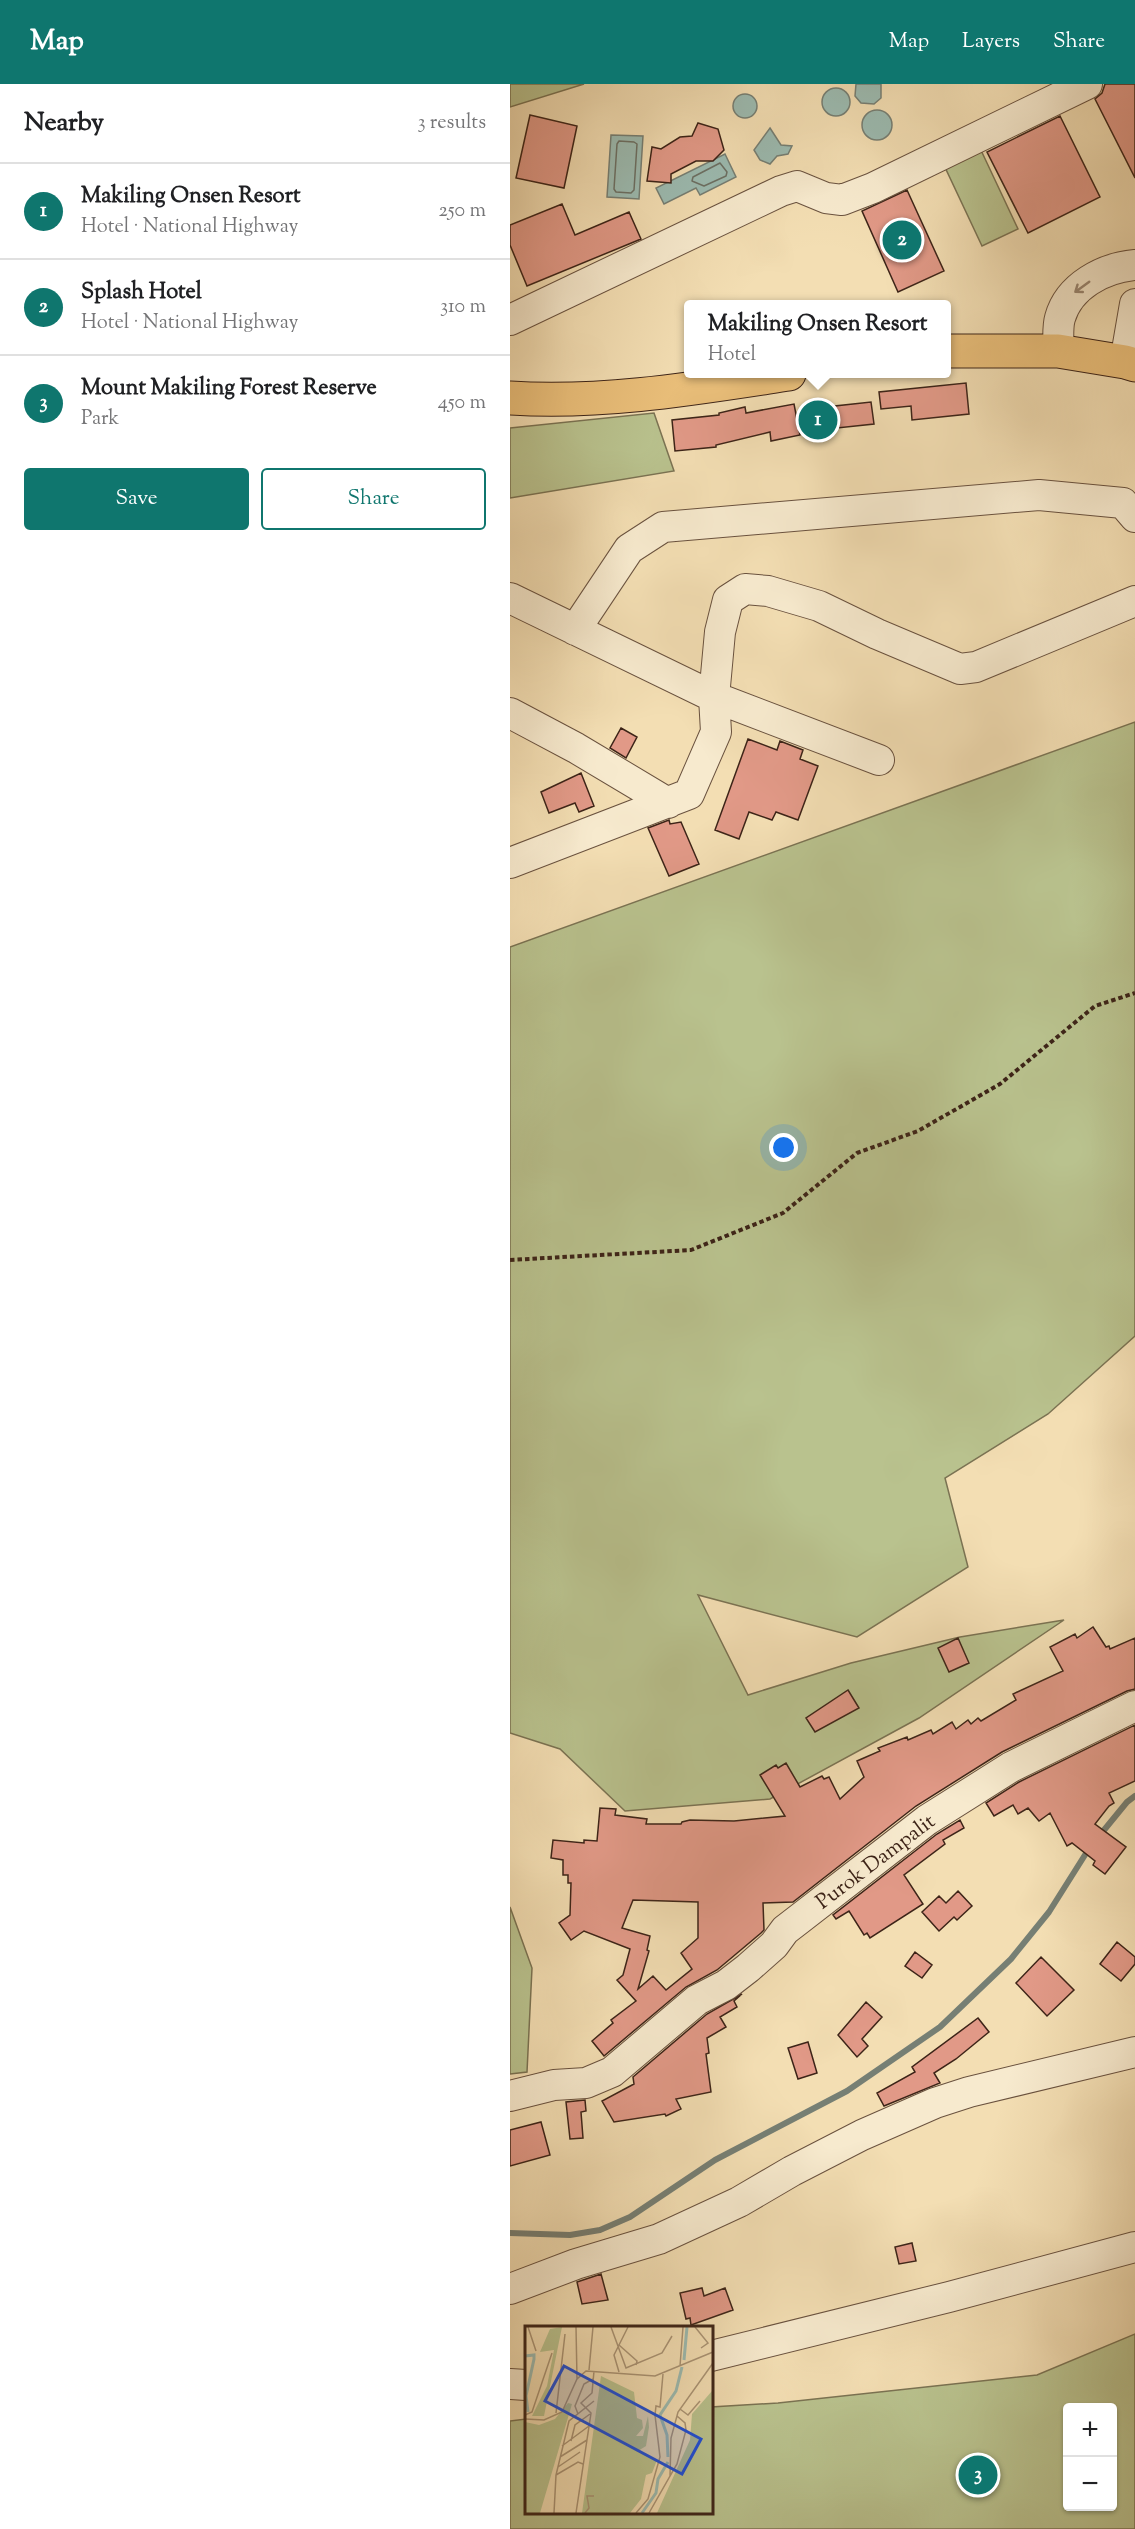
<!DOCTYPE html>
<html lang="en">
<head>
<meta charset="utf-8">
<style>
	:root { --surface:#fff; --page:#f2f2f2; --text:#202124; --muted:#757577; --line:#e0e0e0; --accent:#0f766e }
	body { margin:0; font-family:"Sorts Mill Goudy",serif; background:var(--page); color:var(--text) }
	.controls { position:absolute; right:18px; bottom:18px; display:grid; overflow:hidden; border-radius:6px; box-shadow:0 2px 4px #0004 }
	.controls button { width:54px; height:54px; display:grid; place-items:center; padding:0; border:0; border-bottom:2px solid var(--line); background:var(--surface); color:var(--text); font:30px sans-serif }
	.you { position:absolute; left:274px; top:1064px; width:21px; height:21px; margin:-15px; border:4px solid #fff; border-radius:50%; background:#1a73e8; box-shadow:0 0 0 9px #1a73e833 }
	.badge { display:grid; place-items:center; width:39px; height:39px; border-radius:50%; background:var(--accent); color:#fff; font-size:20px; font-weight:700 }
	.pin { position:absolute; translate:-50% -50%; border:3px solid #fff; box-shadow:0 2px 6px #0006 }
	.popup { position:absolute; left:174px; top:216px; width:267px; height:78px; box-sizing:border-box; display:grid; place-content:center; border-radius:6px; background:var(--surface); filter:drop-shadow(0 2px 4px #0005); font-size:20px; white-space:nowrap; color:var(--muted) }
	.popup b { font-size:22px; color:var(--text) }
	.popup::after { content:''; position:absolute; left:50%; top:100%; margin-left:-12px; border:12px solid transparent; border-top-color:var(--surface) }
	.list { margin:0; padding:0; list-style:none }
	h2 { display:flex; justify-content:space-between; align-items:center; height:78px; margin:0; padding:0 24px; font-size:26px }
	h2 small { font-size:20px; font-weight:400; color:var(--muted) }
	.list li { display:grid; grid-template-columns:39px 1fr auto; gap:18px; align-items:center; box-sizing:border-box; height:96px; padding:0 24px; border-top:2px solid var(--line) }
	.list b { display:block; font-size:22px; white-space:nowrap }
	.list p { margin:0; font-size:20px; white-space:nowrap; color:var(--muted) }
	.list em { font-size:20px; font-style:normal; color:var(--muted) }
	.actions { display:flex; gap:12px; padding:18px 24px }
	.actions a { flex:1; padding:14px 0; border:2px solid var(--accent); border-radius:6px; text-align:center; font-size:21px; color:var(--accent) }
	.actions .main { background:var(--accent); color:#fff }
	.map { position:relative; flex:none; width:625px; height:2445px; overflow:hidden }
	header { display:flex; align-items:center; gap:36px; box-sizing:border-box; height:84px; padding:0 30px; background:var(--accent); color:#fff }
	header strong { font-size:28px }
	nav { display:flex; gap:33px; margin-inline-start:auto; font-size:21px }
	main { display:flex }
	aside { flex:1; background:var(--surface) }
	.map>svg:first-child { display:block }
</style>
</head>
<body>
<header>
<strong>Map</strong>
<nav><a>Map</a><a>Layers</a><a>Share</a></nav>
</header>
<main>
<aside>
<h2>Nearby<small>3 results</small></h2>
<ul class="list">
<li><span class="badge">1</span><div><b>Makiling Onsen Resort</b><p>Hotel · National Highway</p></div><em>250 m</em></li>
<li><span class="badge">2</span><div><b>Splash Hotel</b><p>Hotel · National Highway</p></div><em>310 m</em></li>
<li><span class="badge">3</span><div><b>Mount Makiling Forest Reserve</b><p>Park</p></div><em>450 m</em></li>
</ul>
<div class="actions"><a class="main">Save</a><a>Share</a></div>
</aside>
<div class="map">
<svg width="625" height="2445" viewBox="0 0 625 2445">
	<rect width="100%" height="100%" fill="#f3deb3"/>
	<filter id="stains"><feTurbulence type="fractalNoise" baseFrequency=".00333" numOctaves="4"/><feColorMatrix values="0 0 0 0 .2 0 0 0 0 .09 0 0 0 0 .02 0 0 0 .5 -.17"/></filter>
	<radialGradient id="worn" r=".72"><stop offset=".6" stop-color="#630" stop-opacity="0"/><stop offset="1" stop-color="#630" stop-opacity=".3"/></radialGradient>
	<!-- green -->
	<path fill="#b9c28e" stroke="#7b7353" stroke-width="1.5" fill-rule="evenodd" d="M0,0H74L0,23Z
		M469,62L508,145L472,162L433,79Z
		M144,329L164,387L0,414V344Z
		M625,638V1252L538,1330L435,1394L458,1483L347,1553L188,1511L238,1611L341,1579L450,1553L554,1536L409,1634L260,1715L115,1727L50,1665L0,1649V863Z
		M0,1823L22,1884L17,1988L0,1990Z
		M625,2250V2445H0V2337L16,2335V2428H201V2323L268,2319L527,2291ZM558,2324H602V2422H558Z"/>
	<!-- water -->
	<path fill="#9cbbb1" stroke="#767f74" stroke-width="1.5" d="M346,0H371V14L364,20L351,19L345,12Z
		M312 18a14 14 0 1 1 28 0a14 14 0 1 1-28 0Z
		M223 22a12 12 0 1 1 24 0a12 12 0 1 1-24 0Z
		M352 41a15 15 0 1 1 30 0a15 15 0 1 1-30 0Z
		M260,44L271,61L282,62L278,70L267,72L260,80L250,76L244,66Z
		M101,51L133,52L129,115L97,113Z
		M215,70L226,93L190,111L186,104L154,120L146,104Z"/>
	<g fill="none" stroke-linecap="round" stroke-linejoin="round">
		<!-- shore -->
		<path stroke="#6c7064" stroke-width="1.5" d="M109,57L124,58L127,60L124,106L121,109L106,108L104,105L107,60Z
			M210,79L217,88L216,92L194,102L182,97L183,93Z"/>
		<!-- stream -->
		<path stroke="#767f74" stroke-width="6" d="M590,1751L617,1718L625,1712
			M0,2149L60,2151L90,2146L120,2133L205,2076L337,2007L430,1943L501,1875L539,1828L580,1763"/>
	</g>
	<!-- building -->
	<path fill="#e19987" stroke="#3d2418" stroke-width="1.5" fill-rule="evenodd" d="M595,0H625V94L585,15L592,9Z
		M20,31L67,42L54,104L6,94Z
		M550,32L590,113L518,149L477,68Z
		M188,39L208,45L214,66L203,77H186L161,90V99L137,97L142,63L151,65L170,53L182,52Z
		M397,106L434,187L388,208L352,127Z
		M52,120L65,151L119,128L131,155L17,202L0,161V141Z
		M456,299L459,330L402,336L401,322L371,325L369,308Z
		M361,318L364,340L327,344L325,322Z
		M284,320L290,351L261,357L260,348L206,361V363L165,367L162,336L209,331V329L235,323L236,329Z
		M111,644L127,653L116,674L100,664Z
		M238,655L267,666L270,657L293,666L290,675L308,682L288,736L266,728L262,736L239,728L229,755L205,746Z
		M71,689L84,722L69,728L65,719L39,729L31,708Z
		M159,736L160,740L171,738L189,780L159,792L138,744Z
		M583,1543L596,1563L599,1562L600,1565L625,1554V1605L617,1607L492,1668L406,1722L283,1818L253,1819L254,1846L251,1849L207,1886L176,1903L94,1972L82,1957L103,1939L101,1936L126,1917L107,1896L113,1891L120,1865L74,1847L61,1856L49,1839L60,1831L61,1799H58V1791H53V1776L41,1774L43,1756L74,1759V1756L87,1757L90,1724L106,1725L105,1731L137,1735L136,1740H171L172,1738L180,1736L224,1737L275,1732L250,1691L266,1681L268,1684L276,1679L290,1703L312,1692L314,1695L319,1693L330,1715L354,1693L347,1677L370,1667L368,1664L397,1653L398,1656L421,1646L423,1650L442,1638L446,1645L458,1636L461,1640L468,1634L471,1637L506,1616L503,1610L553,1587L540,1563L565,1550L567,1554ZM123,1816L188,1818V1854L171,1869L182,1885L156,1906L143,1892L128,1905L139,1867L137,1866L140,1852L112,1844Z
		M448,1554L459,1579L439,1588L428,1564Z
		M338,1606L349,1624L305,1648L296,1634Z
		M625,1641V1697L599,1709L604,1719L599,1722L585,1740L616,1763L595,1790L583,1781L585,1777L562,1759L557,1762L540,1729L529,1737L518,1724L508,1730L503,1721L484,1732L476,1719L509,1698Z
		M450,1736L454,1744L433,1756L435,1760L394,1791L413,1820L360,1854L357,1849L354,1851L339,1827L326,1835L323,1831L427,1750Z
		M448,1807L462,1822L447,1836L444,1833L429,1847L412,1828L429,1812L436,1819Z
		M607,1858L625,1873V1880L611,1897L590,1880Z
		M405,1868L422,1881L412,1894L395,1882Z
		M531,1873L564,1906L537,1932L506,1899Z
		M232,1910L224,1917L227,1923L210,1933L216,1943L197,1954L199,1969L196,1970L201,2008L166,2015L171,2025L156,2032L155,2030L104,2038L92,2017L124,2000L123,1993L197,1930Z
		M356,1918L372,1933L352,1955L358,1962L347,1973L328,1951Z
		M468,1934L479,1948L446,1975L424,1989L430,1999L374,2022L367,2009L405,1988L402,1983Z
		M298,1958L307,1989L288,1995L278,1964Z
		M75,2016L76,2027L71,2028L73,2054L60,2055L56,2018Z
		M31,2038L40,2071L0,2082V2046Z
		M402,2159L406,2177L389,2180L385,2163Z
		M91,2190L98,2216L72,2220L67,2198Z
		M192,2204L194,2212L215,2204L223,2226L181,2241L180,2234L176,2235L170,2209Z"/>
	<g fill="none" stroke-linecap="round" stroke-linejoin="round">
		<defs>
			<path id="minor" d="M0,236L271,107L287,102L316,114L332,116L363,104L577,0
				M548,267C549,257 547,244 550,234C559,202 593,184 625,181
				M615,278L625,220
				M0,514L204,613L369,676
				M65,546L119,465L153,443L529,411L613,419L625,433
				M0,629L66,664L158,719
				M0,779L179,710L206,648L204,613L210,548L218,516L235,505L258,507L309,522L367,550L450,585L466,583L625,517
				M0,2012L44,2001L76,1999L102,1988L187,1916L216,1901L238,1884L264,1861L275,1846L288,1836L417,1736L501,1683L625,1622
				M0,2205L66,2180L149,2155L229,2118L282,2087L352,2051L425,2019L459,2008L625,1968
				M201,2272L439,2213L625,2163
				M0,2300L16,2301"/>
			<path id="major" d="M437,267H548L615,278L625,281
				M0,314C94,320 187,304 279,290"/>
		</defs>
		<!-- minor casing -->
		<use href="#minor" stroke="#6a523f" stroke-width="32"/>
		<!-- major casing -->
		<use href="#major" stroke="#3d2418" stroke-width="35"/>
		<!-- path -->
		<path stroke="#3d2418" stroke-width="4" stroke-dasharray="4.5 3" stroke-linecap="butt" d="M0,1176L181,1166L273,1129L347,1069L408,1047L490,1000L585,922L625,909"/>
		<!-- minor -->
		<use href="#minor" stroke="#f7eace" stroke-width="30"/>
		<!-- major -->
		<use href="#major" stroke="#eabf7a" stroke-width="33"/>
	</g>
	<!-- one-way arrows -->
	<defs><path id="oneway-shaft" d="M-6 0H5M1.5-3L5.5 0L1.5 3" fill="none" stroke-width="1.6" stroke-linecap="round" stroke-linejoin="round" transform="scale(1.5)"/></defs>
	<use stroke="#9a8773" href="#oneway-shaft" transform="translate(572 203) rotate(144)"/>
	<g text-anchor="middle" stroke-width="5" stroke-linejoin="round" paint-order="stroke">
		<!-- street labels -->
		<g font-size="21" fill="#3d2418" stroke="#f7eace">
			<text transform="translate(365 1777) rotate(-37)" y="7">Purok Dampalit</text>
		</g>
	</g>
	<!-- overview -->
	<g transform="translate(15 2242)">
		<rect width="188" height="188" fill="#f3deb3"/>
		<path d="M37,1L19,90H7L22,60L29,24L15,26L25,3ZM76,50L109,66L112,92L117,94L118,102L111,110H118L123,90L124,101L121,120L113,125L132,134L127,147L121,149L116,173L105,187H57ZM187,65V187H132L165,114L167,88ZM43,77L47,78L15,187H0V96L14,99L30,93Z" fill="#b9c28e"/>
		<path fill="none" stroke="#9cbbb1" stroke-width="3" d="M0,30L9,29V33L1,70L3,86M159,34L162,1M143,131L142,109L135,89L151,65L157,41M117,187L131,167L133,153L143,136"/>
		<path fill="none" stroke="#aa9475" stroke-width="1.5" d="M3,1L11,25M51,1L52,53M86,1L101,42L137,27L147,10M170,1L183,17L176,22M94,19L112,35L111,39M155,40L158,1M64,44L68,1M94,46L89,29L103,1M155,83L163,89L175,75M31,87L40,8M53,88L50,80L59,58L68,53M0,89L7,86L27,27M0,93L19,94L37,86L52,53L61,45L130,50L188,26M46,115L50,99L65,88M37,120L64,100M35,131L62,114M33,141L55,126M31,149L53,136L58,138M145,150L152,138L161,104L160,97L152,90M29,187L31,149L44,95L69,75M51,187L66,87L56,77L67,67L69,45M60,187L64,182L62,170H69M111,187L123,173L135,131L130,89L131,80L135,81L138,48M124,187L145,150L146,112L153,86L188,37"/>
		<path fill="#1d4ed8" fill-opacity="0.15" stroke="#1d4ed8" stroke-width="3" d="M39,40L176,113L157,148L20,75Z"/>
		<rect width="188" height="188" fill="none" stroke="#3d2418" stroke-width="3"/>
	</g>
	<rect width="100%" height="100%" filter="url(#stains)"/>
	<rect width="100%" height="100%" fill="url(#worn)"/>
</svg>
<div class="controls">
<button>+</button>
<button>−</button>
</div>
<div class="you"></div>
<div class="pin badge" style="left:308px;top:336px">1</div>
<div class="popup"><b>Makiling Onsen Resort</b>Hotel</div>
<div class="pin badge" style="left:392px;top:156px">2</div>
<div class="pin badge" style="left:468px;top:2391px">3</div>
</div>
</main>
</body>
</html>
